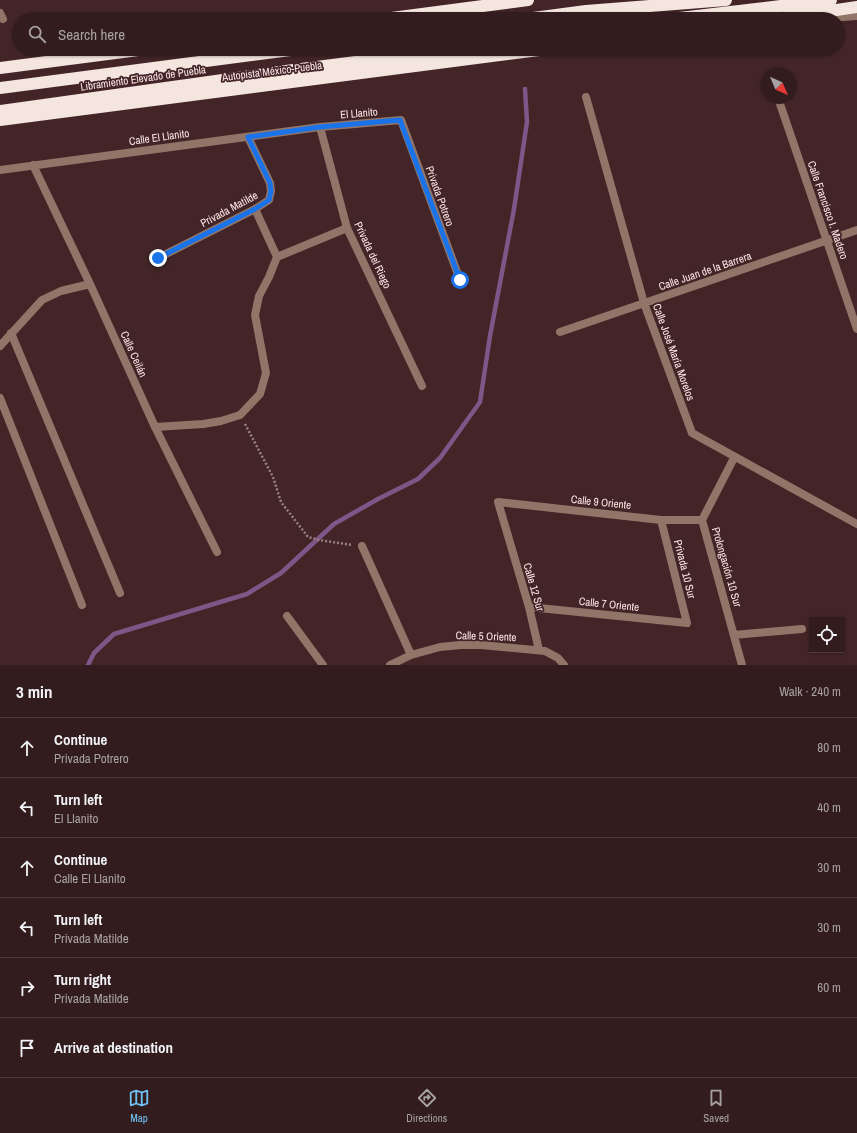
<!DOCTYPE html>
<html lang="en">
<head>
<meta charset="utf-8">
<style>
	:root { --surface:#321c1d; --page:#3a2526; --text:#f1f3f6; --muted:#a8a1a4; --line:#4d3a3b; --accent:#70c2f4 }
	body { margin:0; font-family:"Archivo Narrow",sans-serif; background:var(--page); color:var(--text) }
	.controls { position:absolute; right:12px; bottom:12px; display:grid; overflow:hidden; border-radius:0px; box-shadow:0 1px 3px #0004 }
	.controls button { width:36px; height:36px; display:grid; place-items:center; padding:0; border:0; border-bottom:1px solid var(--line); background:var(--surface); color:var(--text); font:20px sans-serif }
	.compass { position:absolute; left:761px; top:68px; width:36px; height:36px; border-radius:50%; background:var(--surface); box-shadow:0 1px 3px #0004; rotate:136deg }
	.stop { position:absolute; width:12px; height:12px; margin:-9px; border:3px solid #1a73e8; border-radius:50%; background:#fff }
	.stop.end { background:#1a73e8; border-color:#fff; box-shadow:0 1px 4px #0008 }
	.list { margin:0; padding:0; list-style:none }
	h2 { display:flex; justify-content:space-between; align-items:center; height:52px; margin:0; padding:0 16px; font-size:17px }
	h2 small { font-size:13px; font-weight:400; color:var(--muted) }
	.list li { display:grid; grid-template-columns:26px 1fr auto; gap:12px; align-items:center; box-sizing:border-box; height:60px; padding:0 16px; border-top:1px solid var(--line) }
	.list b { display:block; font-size:15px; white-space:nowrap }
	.list p { margin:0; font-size:13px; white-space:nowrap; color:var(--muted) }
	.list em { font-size:13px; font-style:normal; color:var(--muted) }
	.icon { flex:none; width:22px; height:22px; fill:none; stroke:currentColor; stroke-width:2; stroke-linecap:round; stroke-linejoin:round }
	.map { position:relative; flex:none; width:857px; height:665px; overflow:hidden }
	.search { position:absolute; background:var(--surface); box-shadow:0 1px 3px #0004; left:12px; right:12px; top:12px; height:44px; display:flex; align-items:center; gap:10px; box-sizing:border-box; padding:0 14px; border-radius:22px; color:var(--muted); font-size:15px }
	.sheet { height:412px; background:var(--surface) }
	nav { display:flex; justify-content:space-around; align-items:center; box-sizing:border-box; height:56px; border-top:1px solid var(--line); background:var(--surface); font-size:11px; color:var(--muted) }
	nav a { display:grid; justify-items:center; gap:2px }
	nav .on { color:var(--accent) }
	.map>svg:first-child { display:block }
</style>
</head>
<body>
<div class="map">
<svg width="857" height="665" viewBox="0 0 857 665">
	<rect width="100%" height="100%" fill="#432527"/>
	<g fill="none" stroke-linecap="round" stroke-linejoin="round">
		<!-- stream -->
		<path stroke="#7f5688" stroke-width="4.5" d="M88,665L94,653L114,634L247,594L281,573L334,524L378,499L418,479L440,458L480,402L490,336L514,209L527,122L525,89"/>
		<!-- path -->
		<path stroke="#9b8182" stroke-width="2.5" stroke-dasharray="2 2" stroke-linecap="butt" d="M245,424L273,477L281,502L308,537L319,540L352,545"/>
		<!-- minor -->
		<path stroke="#927569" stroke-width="8" d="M0,13L3,19
			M586,97L644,303L692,433L857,524
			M778,98L857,329
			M320,127L347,228L422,386
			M33,165L90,284L155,427L217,552
			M0,170L320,127L401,120L460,280
			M255,209L277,257
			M158,258L255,209L269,200L271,191L270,183L248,137
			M560,332L857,230
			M11,333L120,593
			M0,346L42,300L61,291L90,284
			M0,398L82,605
			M155,427L203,424L221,421L240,415L260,394L266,373L255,315L259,296L269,277L277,257L347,228
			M734,458L702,520L742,665
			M362,546L411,655
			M529,607L687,623L661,520
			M287,616L323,665
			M734,635L802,629
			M539,650L529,607L498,502L661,520H702
			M390,665L411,655L440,647L461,645H481L545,651L558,658L564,665"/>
		<!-- tertiary -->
		<path stroke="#927569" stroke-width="8" d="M812,19L857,16"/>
		<!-- motorway -->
		<path stroke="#f4e5df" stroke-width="12" d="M384,19L528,0
			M526,19L586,11L726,0
			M671,19L831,0
			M776,19L857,7
			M0,68L146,49
			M0,88L298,49
			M0,111L286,71L456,49
			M0,120L547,49"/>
	</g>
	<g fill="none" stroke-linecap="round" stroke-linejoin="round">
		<!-- route -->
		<path stroke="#1a73e8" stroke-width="5" d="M158,258L255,209L269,200L271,191L270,183L248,137L320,127L400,120L460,280"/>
	</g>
	<g text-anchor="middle" stroke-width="3.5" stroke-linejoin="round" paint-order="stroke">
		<!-- street labels -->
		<g font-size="11" fill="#fbe5e6" stroke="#432527">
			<text transform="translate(272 71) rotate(-7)" y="4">Autopista México-Puebla</text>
			<text transform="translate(143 78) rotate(-8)" y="4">Libramiento Elevado de Puebla</text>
			<text transform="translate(359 113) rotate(-5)" y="4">El Llanito</text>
			<text transform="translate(159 137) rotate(-8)" y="4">Calle El Llanito</text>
			<text transform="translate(440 196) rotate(70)" y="4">Privada Potrero</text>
			<text transform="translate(229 209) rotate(-28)" y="4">Privada Matilde</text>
			<text transform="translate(828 210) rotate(71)" y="4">Calle Francisco I. Madero</text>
			<text transform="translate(373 255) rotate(65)" y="4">Privada del Riego</text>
			<text transform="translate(705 271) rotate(-19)" y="4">Calle Juan de la Barrera</text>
			<text transform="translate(674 352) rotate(70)" y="4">Calle José María Morelos</text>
			<text transform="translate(134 354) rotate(66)" y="4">Calle Ceilán</text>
			<text transform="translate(601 502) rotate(6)" y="4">Calle 9 Oriente</text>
			<text transform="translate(727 567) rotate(74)" y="4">Prolongación 10 Sur</text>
			<text transform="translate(685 569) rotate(76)" y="4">Privada 10 Sur</text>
			<text transform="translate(534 587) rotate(74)" y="4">Calle 12 Sur</text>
			<text transform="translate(609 604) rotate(6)" y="4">Calle 7 Oriente</text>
			<text transform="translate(486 636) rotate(2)" y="4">Calle 5 Oriente</text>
		</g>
	</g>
</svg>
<div class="controls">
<button><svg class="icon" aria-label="locate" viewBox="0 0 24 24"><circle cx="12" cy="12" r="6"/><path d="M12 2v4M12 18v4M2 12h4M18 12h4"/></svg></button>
</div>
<svg class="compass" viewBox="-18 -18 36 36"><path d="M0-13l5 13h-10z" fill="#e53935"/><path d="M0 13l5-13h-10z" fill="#a8a1a4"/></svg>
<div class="stop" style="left:460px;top:280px"></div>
<div class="stop end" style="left:158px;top:258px"></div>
<div class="search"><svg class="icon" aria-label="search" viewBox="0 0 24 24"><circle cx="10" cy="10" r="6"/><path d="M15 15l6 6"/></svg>Search here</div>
</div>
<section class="sheet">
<h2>3 min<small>Walk · 240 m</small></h2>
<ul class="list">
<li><svg class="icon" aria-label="ahead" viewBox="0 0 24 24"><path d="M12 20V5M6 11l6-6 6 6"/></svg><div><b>Continue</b><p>Privada Potrero</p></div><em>80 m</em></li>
<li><svg class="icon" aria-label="left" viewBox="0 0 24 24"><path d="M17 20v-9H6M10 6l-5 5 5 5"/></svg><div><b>Turn left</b><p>El Llanito</p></div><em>40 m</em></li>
<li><svg class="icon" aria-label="ahead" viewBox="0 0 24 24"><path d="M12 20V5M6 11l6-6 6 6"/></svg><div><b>Continue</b><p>Calle El Llanito</p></div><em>30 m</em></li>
<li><svg class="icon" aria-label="left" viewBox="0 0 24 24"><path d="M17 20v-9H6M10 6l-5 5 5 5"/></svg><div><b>Turn left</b><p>Privada Matilde</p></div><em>30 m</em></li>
<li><svg class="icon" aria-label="right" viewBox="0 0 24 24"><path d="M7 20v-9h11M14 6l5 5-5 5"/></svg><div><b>Turn right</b><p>Privada Matilde</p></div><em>60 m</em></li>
<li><svg class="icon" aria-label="arrive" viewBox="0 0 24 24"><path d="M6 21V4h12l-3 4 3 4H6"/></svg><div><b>Arrive at destination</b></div></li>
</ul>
</section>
<nav>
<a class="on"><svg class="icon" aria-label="map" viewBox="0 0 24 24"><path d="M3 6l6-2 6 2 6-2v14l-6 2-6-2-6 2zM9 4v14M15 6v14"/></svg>Map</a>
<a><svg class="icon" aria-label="directions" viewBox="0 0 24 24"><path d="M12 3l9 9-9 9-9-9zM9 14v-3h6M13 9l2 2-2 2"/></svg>Directions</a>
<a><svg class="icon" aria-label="saved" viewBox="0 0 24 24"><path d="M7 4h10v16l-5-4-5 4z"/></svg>Saved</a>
</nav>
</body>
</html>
